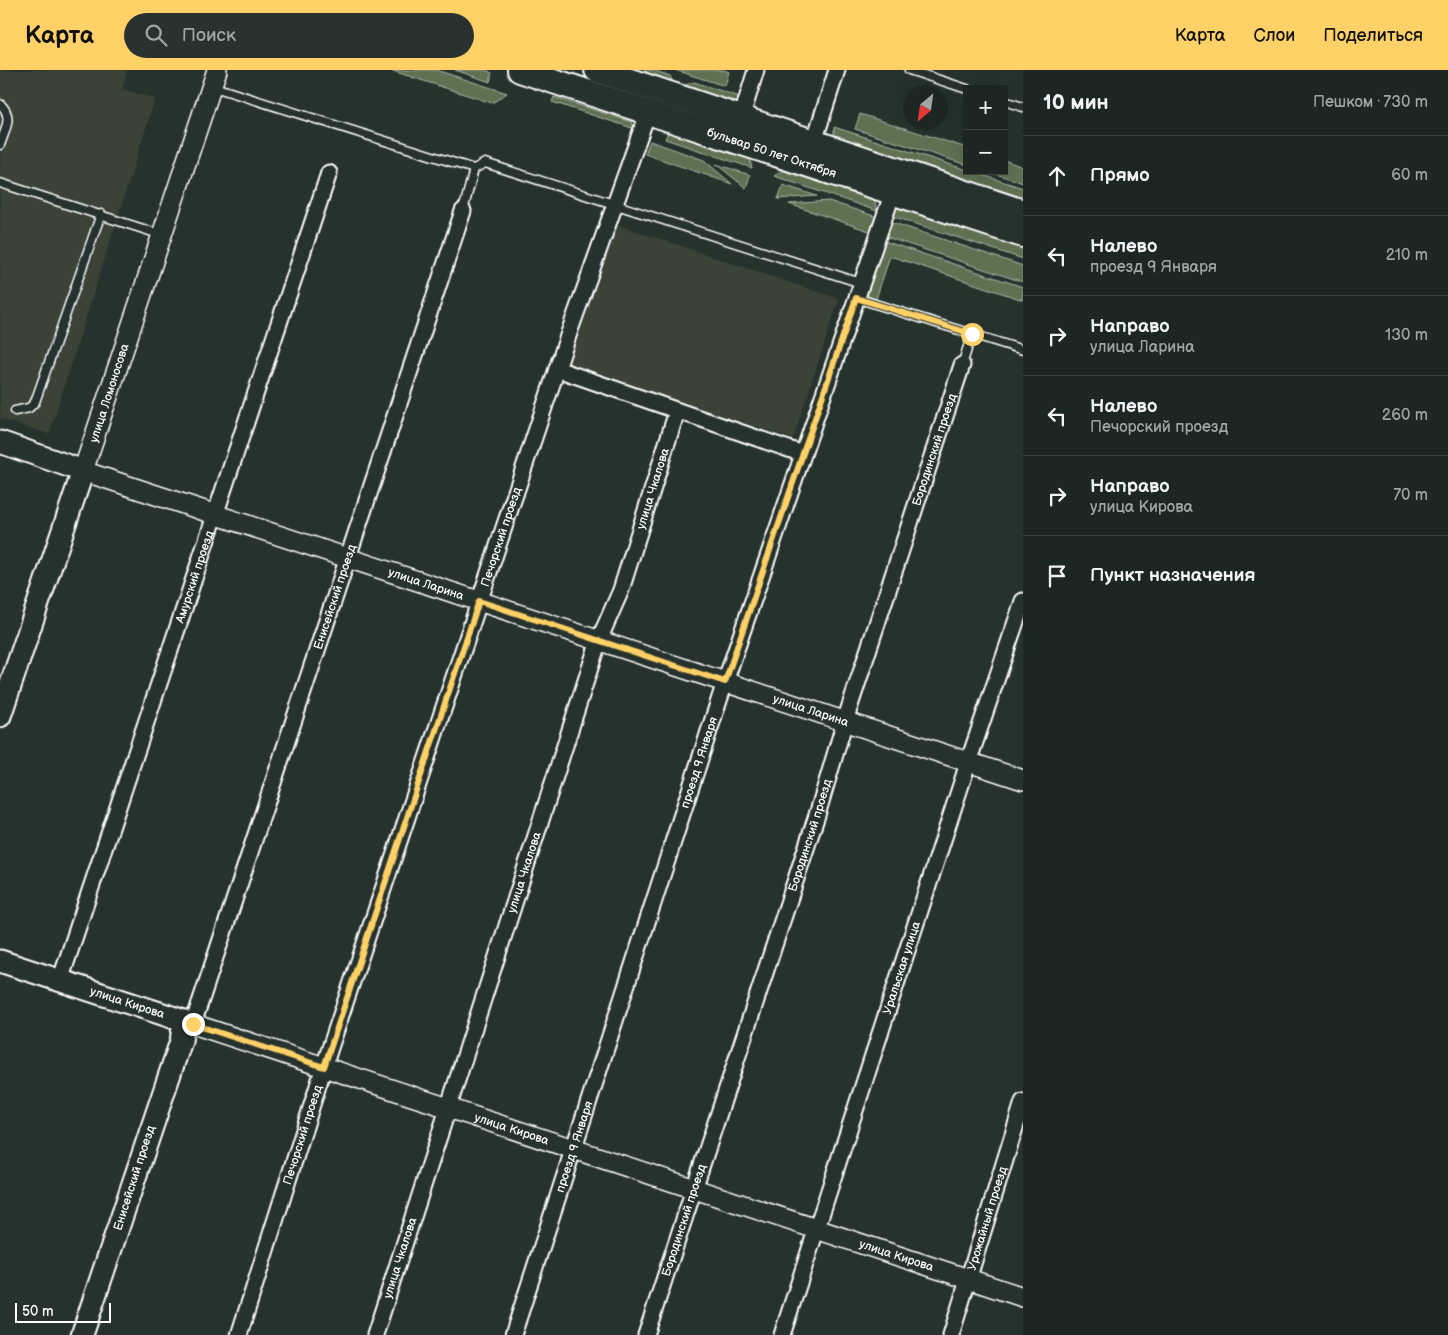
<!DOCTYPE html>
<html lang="ru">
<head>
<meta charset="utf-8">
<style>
	:root { --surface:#1c2622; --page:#29322f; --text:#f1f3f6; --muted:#a0a5a5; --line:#3a4340; --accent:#ffd166 }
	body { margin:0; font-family:"Balsamiq Sans",sans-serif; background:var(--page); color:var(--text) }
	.controls { position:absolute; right:15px; top:15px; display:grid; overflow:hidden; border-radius:0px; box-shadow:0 5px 20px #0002 }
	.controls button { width:45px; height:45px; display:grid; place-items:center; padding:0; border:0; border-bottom:1px solid var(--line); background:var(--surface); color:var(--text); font:25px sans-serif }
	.compass { position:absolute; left:903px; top:15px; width:45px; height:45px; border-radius:50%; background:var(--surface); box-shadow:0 5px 20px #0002; rotate:209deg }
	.scale { position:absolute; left:15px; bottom:12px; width:96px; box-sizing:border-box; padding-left:5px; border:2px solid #fff; border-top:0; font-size:14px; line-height:18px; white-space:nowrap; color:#fff; -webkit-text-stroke:4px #26332d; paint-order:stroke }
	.stop { position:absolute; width:15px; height:15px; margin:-11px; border:4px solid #ffd166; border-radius:50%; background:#fff }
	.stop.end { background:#ffd166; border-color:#fff; box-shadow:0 1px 5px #0008 }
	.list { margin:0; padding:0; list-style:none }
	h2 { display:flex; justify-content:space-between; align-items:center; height:65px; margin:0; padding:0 20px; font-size:21px }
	h2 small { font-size:16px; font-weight:400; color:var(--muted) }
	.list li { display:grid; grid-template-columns:32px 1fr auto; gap:15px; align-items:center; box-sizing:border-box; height:80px; padding:0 20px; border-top:1px solid var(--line) }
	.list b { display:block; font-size:19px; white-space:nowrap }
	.list p { margin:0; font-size:16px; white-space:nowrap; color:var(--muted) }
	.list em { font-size:16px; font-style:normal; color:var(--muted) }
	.icon { flex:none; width:28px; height:28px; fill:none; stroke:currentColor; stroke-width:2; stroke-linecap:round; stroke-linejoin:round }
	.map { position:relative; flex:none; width:1023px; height:1265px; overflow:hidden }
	header { display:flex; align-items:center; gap:30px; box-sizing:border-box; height:70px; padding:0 25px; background:var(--accent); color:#111 }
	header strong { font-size:24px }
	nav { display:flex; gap:28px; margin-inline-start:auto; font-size:18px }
	.search { width:350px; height:45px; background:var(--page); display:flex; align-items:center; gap:12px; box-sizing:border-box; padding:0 18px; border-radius:28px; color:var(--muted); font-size:19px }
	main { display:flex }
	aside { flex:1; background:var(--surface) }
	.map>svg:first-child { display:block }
</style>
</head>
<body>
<header>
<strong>Карта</strong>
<div class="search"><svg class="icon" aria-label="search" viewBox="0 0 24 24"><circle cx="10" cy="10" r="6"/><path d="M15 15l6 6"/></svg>Поиск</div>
<nav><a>Карта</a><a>Слои</a><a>Поделиться</a></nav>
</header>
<main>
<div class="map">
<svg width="1023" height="1265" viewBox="0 0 1023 1265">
	<rect width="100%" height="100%" fill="#26332d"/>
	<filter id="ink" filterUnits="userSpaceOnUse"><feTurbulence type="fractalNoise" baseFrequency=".02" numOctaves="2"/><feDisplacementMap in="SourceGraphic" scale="10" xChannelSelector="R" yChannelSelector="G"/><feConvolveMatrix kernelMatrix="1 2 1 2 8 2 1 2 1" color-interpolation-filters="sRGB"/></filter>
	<g filter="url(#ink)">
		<!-- built -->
		<path fill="#3a4238" d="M0,0H127L122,19L155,29L49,364L0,349Z
			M615,154L839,229L793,369L568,294Z"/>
		<!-- green -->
		<path fill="#5e7052" stroke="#aeb8a8" d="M390,0H436L507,23L492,33Z
			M455,0H486L492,3L490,12Z
			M644,0H653L670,6L674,14L665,16L643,2Z
			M675,0H724L729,2L725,16Z
			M694,12L740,27L726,34L679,21L683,16Z
			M554,27L632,52L635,59L552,32Z
			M860,44L967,78V95L855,59Z
			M670,57L749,85L752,98L665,69Z
			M834,57L1023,118V135L834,67Z
			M650,71L704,90L732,114L645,84Z
			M1004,90L1023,97V113L987,101H1004Z
			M716,94L750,105L746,118Z
			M786,97L874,127L877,141L774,106Z
			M783,115L817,126L778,129Z
			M829,131L877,147L872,162L789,134Z
			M899,134L1023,172V189L889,145Z
			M888,151L1023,196V212L883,166Z
			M881,170L1023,217V230L890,186L876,229L870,227L865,221Z"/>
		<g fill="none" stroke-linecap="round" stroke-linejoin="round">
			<defs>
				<path id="service" d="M909,0L967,19
					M211,16L474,99L485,93L861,213
					M1004,31L1023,37
					M0,34C14,46 5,60 0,75
					M0,113L162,165
					M463,141L474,99
					M856,228L1023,280
					M962,295L972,264
					M15,341L29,338L35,332L101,144"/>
				<g id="minor">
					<path d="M739,55L756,0"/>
					<path d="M811,81L837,0"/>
					<path d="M557,299L803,384"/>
					<path id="s1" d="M60,911L329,103"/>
					<path id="s2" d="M193,954L463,141"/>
					<path id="s3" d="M239,1265L329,981L570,260L648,42"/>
					<path id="s4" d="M375,1265L599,570L621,520L677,341"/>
					<path id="s5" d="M513,1265L725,612L893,122"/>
					<path id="s6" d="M646,1265L817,745L845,651L962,295"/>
					<path id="s7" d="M782,1265L971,684L1023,531"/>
					<path id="s8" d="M951,1265L1023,1032"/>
				</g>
				<g id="tertiary">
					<path id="s9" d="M217,0L83,401L1023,710"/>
					<path id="s10" d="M184,951L1023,1227"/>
				</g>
				<g id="secondary">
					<path d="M0,372L83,401L0,646"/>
					<path id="s11" d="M0,891L184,951L181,971L82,1265"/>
				</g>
				<g id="primary">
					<path id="s12" d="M520,0L1023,165"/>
					<path d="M597,0L1023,142"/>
				</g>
			</defs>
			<!-- service casing -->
			<use href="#service" stroke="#fff" stroke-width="11"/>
			<!-- minor casing -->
			<use href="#minor" stroke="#fff" stroke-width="19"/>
			<!-- tertiary casing -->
			<use href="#tertiary" stroke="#fff" stroke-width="22"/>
			<!-- secondary casing -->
			<use href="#secondary" stroke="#fff" stroke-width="25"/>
			<!-- primary casing -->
			<use href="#primary" stroke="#fff" stroke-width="28"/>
			<!-- service -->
			<use href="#service" stroke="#26332d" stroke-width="8"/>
			<!-- minor -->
			<use href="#minor" stroke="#26332d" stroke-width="15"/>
			<!-- tertiary -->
			<use href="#tertiary" stroke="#26332d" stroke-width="19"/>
			<!-- secondary -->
			<use href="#secondary" stroke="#26332d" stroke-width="21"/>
			<!-- primary -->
			<use href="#primary" stroke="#26332d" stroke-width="24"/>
		</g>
	</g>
	<g fill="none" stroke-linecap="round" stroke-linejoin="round" filter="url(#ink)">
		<!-- route -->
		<path stroke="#ffd166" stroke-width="6" d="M193,954L324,997L479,531L725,612L856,228L972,264"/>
	</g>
	<g text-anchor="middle" stroke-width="4" stroke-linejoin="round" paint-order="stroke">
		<!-- street labels -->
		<g font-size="12" fill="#fff" stroke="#26332d">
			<text dy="4" stroke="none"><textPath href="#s12" startOffset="265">бульвар 50 лет Октября</textPath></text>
			<text transform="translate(109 323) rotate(-72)" y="4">улица Ломоносова</text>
			<text dy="4" stroke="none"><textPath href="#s6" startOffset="931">Бородинский проезд</textPath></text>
			<text dy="4" stroke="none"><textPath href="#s4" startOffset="891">улица Чкалова</textPath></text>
			<text dy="4" stroke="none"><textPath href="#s3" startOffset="840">Печорский проезд</textPath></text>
			<text dy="4" stroke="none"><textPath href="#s1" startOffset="426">Амурский проезд</textPath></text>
			<text dy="4" stroke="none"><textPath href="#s9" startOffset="784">улица Ларина</textPath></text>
			<text dy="4" stroke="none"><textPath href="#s2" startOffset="450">Енисейский проезд</textPath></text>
			<text dy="4" stroke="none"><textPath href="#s9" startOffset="1189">улица Ларина</textPath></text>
			<text dy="4" stroke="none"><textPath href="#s5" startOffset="602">проезд 9 Января</textPath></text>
			<text dy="4" stroke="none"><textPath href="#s6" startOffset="526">Бородинский проезд</textPath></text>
			<text dy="4" stroke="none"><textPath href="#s4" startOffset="486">улица Чкалова</textPath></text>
			<text dy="4" stroke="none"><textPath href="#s7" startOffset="386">Уральская улица</textPath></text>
			<text dy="4" stroke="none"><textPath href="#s11" startOffset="134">улица Кирова</textPath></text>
			<text dy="4" stroke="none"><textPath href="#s10" startOffset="345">улица Кирова</textPath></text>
			<text dy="4" stroke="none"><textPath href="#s3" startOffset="210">Печорский проезд</textPath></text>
			<text dy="4" stroke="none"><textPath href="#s5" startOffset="198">проезд 9 Января</textPath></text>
			<text transform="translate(134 1108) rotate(-72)" y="4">Енисейский проезд</text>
			<text dy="4" stroke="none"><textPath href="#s6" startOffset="121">Бородинский проезд</textPath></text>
			<text dy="4" stroke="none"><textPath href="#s8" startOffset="122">Урожайный проезд</textPath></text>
			<text dy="4" stroke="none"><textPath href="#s10" startOffset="750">улица Кирова</textPath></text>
			<text dy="4" stroke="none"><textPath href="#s4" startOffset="81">улица Чкалова</textPath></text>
		</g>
	</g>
</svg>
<div class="controls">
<button>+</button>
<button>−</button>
</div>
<svg class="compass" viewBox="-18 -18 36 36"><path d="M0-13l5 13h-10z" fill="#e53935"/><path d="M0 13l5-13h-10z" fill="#a0a5a5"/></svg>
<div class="scale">50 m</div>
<div class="stop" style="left:972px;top:264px"></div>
<div class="stop end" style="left:193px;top:954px"></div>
</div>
<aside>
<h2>10 мин<small>Пешком · 730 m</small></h2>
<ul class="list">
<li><svg class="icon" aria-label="ahead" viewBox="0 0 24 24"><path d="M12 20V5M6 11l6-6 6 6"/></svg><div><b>Прямо</b></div><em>60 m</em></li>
<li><svg class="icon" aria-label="left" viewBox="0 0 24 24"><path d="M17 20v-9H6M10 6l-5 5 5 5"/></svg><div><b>Налево</b><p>проезд 9 Января</p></div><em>210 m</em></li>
<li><svg class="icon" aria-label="right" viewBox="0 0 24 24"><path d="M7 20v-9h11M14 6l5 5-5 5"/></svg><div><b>Направо</b><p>улица Ларина</p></div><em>130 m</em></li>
<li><svg class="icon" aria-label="left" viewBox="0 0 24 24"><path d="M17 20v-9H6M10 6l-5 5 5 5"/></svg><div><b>Налево</b><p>Печорский проезд</p></div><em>260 m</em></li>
<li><svg class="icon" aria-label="right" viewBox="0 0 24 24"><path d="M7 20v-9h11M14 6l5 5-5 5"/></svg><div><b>Направо</b><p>улица Кирова</p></div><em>70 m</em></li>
<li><svg class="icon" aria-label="arrive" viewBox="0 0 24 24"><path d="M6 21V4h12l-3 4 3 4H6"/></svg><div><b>Пункт назначения</b></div></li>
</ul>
</aside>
</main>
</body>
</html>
